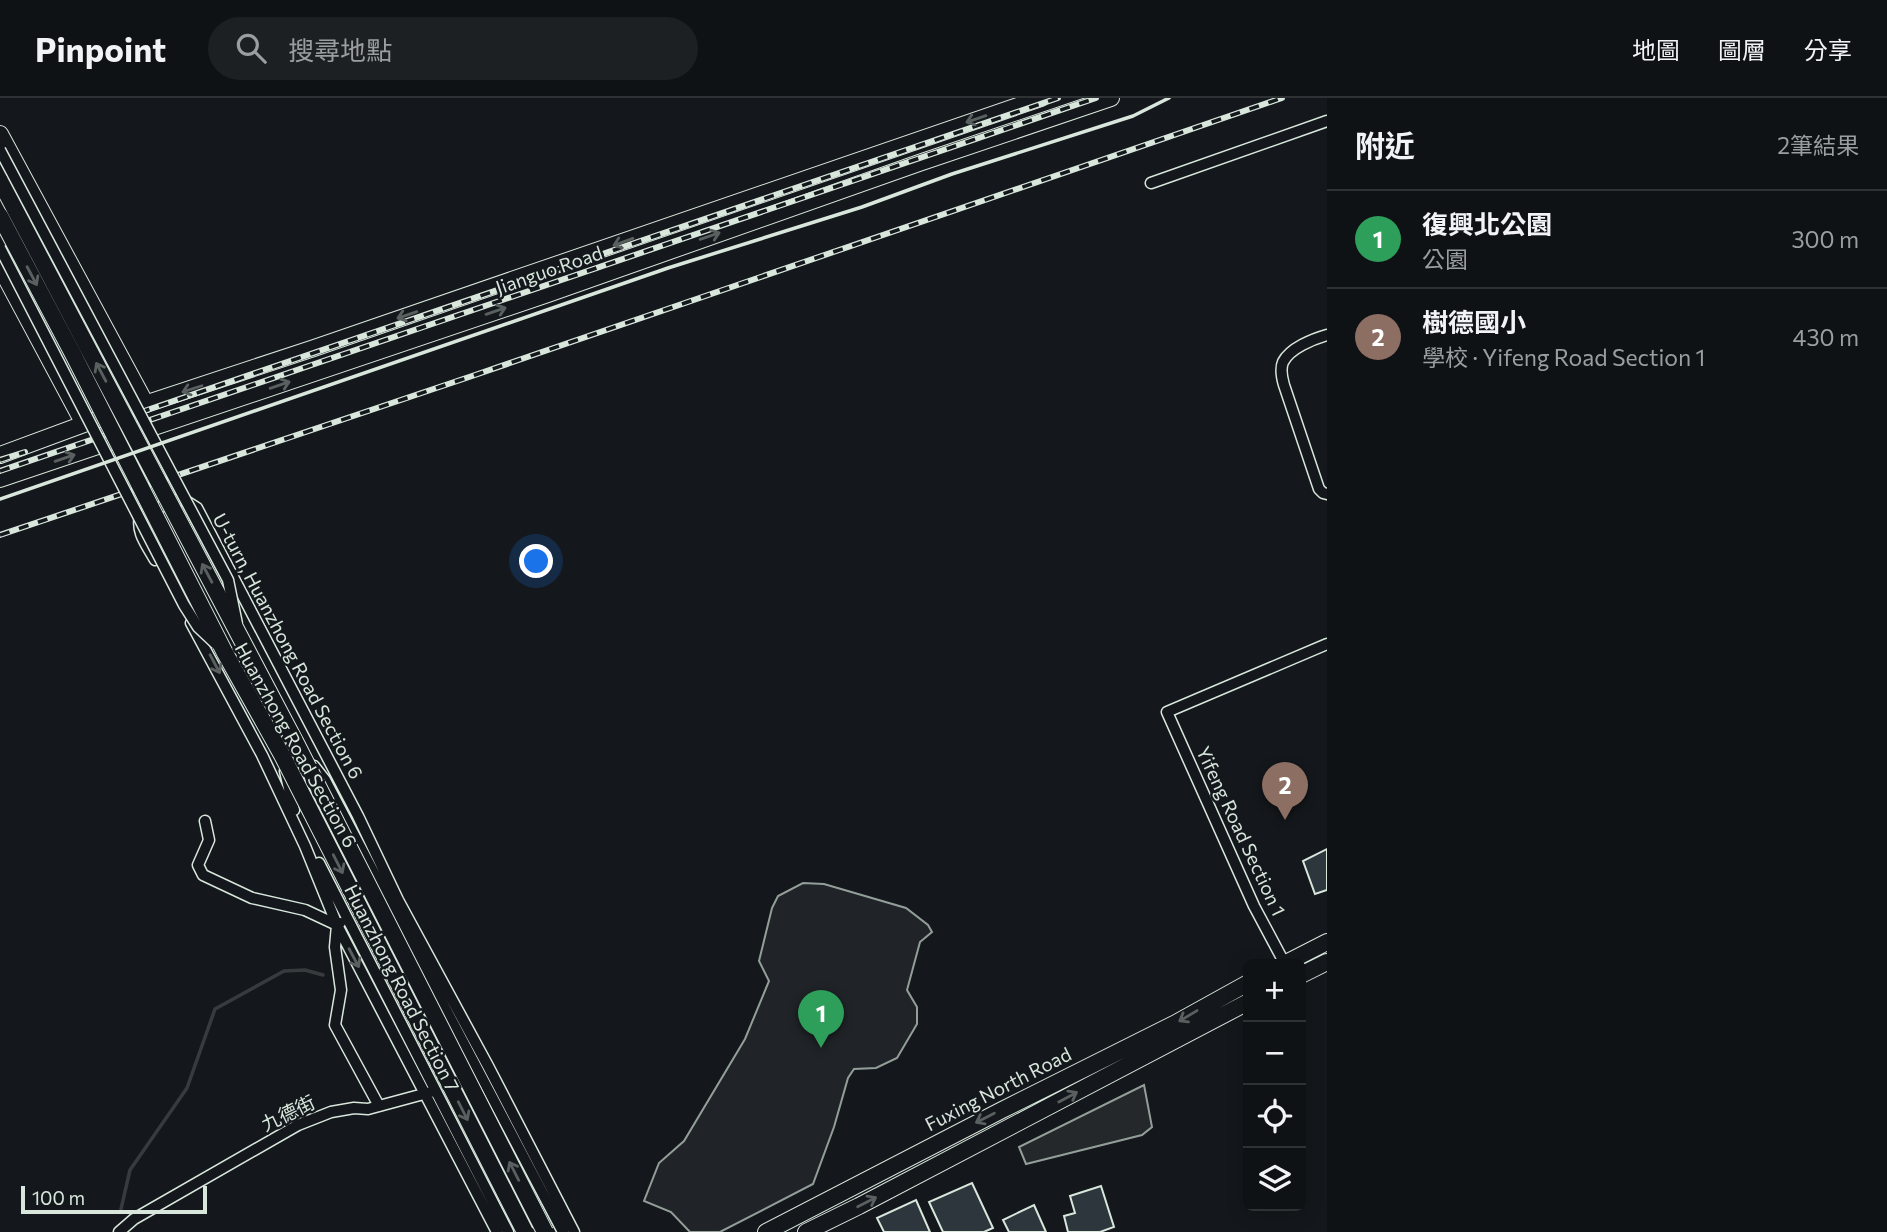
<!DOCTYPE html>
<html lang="zh-TW">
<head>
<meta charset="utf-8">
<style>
	:root { --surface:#0f1215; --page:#1d2022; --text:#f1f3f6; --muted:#9b9ea0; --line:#2f3234; --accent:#0b8043 }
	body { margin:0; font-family:Commissioner,"Noto Sans TC",sans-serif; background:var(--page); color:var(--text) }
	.controls { position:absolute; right:21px; bottom:21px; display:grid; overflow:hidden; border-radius:10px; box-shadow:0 4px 18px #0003 }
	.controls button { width:63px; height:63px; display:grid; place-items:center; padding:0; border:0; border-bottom:2px solid var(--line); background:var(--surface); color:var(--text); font:35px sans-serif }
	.scale { position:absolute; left:21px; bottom:18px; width:186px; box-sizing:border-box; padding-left:7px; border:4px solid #d8e6dc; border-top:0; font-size:19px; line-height:24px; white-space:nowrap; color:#d8e6dc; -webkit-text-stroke:5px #14181c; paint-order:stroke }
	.you { position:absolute; left:537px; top:464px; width:24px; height:24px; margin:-18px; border:5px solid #fff; border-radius:50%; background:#1a73e8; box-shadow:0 0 0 10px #1a73e833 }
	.badge { display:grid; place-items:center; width:46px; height:46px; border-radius:50%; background:var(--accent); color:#fff; font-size:23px; font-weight:700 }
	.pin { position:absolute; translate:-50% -58px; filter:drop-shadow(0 2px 4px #0008) }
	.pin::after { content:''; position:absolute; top:37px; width:24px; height:21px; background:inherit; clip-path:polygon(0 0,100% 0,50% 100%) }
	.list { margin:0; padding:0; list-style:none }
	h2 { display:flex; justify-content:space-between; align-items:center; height:91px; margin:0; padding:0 28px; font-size:30px }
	h2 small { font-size:23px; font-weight:400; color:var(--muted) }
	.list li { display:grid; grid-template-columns:46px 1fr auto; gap:21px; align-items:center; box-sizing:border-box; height:98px; padding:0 28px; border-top:2px solid var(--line) }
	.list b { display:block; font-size:26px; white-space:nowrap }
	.list p { margin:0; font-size:23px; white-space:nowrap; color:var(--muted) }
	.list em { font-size:23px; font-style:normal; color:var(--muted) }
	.icon { flex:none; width:38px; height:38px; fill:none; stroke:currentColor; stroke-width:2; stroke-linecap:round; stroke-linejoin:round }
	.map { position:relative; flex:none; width:1327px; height:1134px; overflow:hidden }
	header { display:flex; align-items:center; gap:42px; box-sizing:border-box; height:98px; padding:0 35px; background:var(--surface); border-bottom:2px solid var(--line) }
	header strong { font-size:33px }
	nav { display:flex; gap:38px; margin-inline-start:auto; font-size:24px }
	.search { width:490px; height:63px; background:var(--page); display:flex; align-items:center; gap:18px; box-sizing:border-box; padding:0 24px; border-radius:38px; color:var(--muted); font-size:26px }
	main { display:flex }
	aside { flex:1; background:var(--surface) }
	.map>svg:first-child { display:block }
</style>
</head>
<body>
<header>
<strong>Pinpoint</strong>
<div class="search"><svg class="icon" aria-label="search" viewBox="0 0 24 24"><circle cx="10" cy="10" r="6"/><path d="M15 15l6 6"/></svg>搜尋地點</div>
<nav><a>地圖</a><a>圖層</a><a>分享</a></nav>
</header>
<main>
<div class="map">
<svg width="1327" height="1134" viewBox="0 0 1327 1134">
	<rect width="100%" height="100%" fill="#14181c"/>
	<!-- green -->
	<path fill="#202428" stroke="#939e99" stroke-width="2" d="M803,785L824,786L906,810L928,827L932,834L920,844L907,892L917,909V926L897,960L876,970L854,971L848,980L834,1029L813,1086L720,1134H690L671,1114L644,1103L659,1065L684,1043L745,941L769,883L759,863L772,810L778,798Z"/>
	<!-- parking -->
	<path fill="#24282b" stroke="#939e99" stroke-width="2" d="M1144,987L1152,1029L1142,1037L1026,1066L1019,1049Z"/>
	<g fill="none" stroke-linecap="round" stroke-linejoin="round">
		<!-- stream -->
		<path stroke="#363b3e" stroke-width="3.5" d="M121,1111L130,1072L187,990L215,911L284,873L305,872L323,877"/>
	</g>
	<!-- building -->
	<path fill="#2c363c" stroke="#d8e6dc" stroke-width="2" d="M1327,751V792L1315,796L1303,763Z
		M972,1085L993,1130L984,1134H943L929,1104Z
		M1101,1088L1114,1129L1100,1134H1068L1064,1118L1075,1115L1070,1098Z
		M916,1102L930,1134H884L877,1120Z
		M1034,1107L1046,1134H1009L1003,1122Z"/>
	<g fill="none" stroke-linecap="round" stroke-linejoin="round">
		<defs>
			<path id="street" d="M1151,85L1327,23
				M1327,237C1313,241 1290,250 1283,264C1280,271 1282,280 1284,287L1319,391L1323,395L1327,396
				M155,462C147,447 136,435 140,418L179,401L186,403L197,410L358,718L398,802L488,968L574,1134
				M191,525L262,657L305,748L337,827L497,1134
				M314,668L325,682L563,1134
				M285,673L294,712
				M205,723L209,742L198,767L203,777L252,800L305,812L337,827L340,825
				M319,765L508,1134
				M337,827L335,849L341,892L335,927L379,1008
				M1285,866L1254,808L1167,614L1327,546
				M119,1134L134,1121L298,1027L331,1014L354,1010L368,1011L431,994"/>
			<path id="secondary" d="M0,36L146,306
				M0,169L84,326
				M0,357L84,326L314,250L1041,0
				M0,381L548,196L919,65L1111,0
				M1284,866L1327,844
				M1301,877L1327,864
				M766,1134L1002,1012L1174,926L1248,885
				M806,1134L859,1108L1248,904"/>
		</defs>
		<!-- street casing -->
		<use href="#street" stroke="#d8e6dc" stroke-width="13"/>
		<!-- secondary casing -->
		<use href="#secondary" stroke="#d8e6dc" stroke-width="18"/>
		<!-- street -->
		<use href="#street" stroke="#14181c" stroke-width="10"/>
		<!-- secondary -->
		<use href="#secondary" stroke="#14181c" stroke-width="16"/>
		<defs>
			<path id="rail" d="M121,321L1058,0
				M0,362L25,354
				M0,373L1096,0
				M0,437L475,277L1282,0"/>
		</defs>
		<!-- rail casing -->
		<use href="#rail" stroke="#d8e6dc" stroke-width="6"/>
		<!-- rail -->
		<use href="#rail" stroke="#14181c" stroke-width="3.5" stroke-dasharray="10" stroke-linecap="butt"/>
		<defs>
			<path id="street-bridge" d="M0,52L228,482L237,526
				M0,150L184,507L198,529L216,546"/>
			<path id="secondary-bridge" d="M0,83L297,647L545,1134
				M0,118L74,258L225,555L282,657L525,1134"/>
		</defs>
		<!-- street-bridge casing -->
		<use href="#street-bridge" stroke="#d8e6dc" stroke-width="13" stroke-linecap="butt"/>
		<!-- secondary-bridge casing -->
		<use href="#secondary-bridge" stroke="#d8e6dc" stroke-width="18" stroke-linecap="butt"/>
		<!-- street-bridge -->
		<use href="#street-bridge" stroke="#14181c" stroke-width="10"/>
		<!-- secondary-bridge -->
		<use href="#secondary-bridge" stroke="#14181c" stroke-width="16"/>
		<!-- wall -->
		<path stroke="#d8e6dc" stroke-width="3.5" d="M0,401L668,170L862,109L952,76L1133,18L1169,0"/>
	</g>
	<!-- one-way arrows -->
	<defs><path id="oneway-shaft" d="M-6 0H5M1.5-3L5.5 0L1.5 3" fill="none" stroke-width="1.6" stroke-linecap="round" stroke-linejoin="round" transform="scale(1.75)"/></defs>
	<g stroke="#59605f">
		<use href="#oneway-shaft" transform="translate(976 21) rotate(161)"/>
		<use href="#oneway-shaft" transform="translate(710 138) rotate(-19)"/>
		<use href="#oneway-shaft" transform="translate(623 144) rotate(160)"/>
		<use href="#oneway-shaft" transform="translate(32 178) rotate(62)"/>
		<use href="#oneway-shaft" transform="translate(496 213) rotate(-19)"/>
		<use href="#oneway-shaft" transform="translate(407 217) rotate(161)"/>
		<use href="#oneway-shaft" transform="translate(101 274) rotate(-118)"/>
		<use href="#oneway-shaft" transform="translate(280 287) rotate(-19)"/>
		<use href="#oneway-shaft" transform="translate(192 291) rotate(162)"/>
		<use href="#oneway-shaft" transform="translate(65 360) rotate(-19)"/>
		<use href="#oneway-shaft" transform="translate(207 475) rotate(-118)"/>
		<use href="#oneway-shaft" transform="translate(215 566) rotate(62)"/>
		<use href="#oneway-shaft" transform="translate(338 766) rotate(63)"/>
		<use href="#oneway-shaft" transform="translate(354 860) rotate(62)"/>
		<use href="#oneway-shaft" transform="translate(1188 918) rotate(149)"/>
		<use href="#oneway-shaft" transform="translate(1068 999) rotate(-28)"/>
		<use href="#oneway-shaft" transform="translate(463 1013) rotate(63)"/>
		<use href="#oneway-shaft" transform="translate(985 1020) rotate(153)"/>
		<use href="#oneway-shaft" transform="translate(514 1073) rotate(-117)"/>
		<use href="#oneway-shaft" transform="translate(867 1104) rotate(-27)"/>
	</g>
	<g text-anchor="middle" stroke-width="5" stroke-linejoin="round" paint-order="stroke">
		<!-- street labels -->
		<g font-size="19" fill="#d8e6dc" stroke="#14181c">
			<text transform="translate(549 172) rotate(-19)" y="7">Jianguo Road</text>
			<text transform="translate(288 548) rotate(62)" y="7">U-turn, Huanzhong Road Section 6</text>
			<text transform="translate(296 647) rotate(61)" y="7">Huanzhong Road Section 6</text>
			<text transform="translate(1241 733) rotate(65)" y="7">Yifeng Road Section 1</text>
			<text transform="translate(402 890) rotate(63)" y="7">Huanzhong Road Section 7</text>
			<text transform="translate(998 991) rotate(-27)" y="7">Fuxing North Road</text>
			<text transform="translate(288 1015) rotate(-26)" y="7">九德街</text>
		</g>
	</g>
</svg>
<div class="controls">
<button>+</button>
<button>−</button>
<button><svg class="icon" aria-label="locate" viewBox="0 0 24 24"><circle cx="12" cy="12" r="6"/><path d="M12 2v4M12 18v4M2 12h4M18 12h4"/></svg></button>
<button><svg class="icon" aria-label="layers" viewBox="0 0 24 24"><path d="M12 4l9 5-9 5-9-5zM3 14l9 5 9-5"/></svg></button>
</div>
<div class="scale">100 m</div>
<div class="you"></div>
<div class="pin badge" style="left:821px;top:950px;background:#2e9e5b">1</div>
<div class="pin badge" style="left:1285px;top:722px;background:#8d6e63">2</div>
</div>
<aside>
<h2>附近<small>2筆結果</small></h2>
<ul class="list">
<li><span class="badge" style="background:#2e9e5b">1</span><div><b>復興北公園</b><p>公園</p></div><em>300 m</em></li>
<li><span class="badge" style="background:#8d6e63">2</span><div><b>樹德國小</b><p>學校 · Yifeng Road Section 1</p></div><em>430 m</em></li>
</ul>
</aside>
</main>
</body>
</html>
